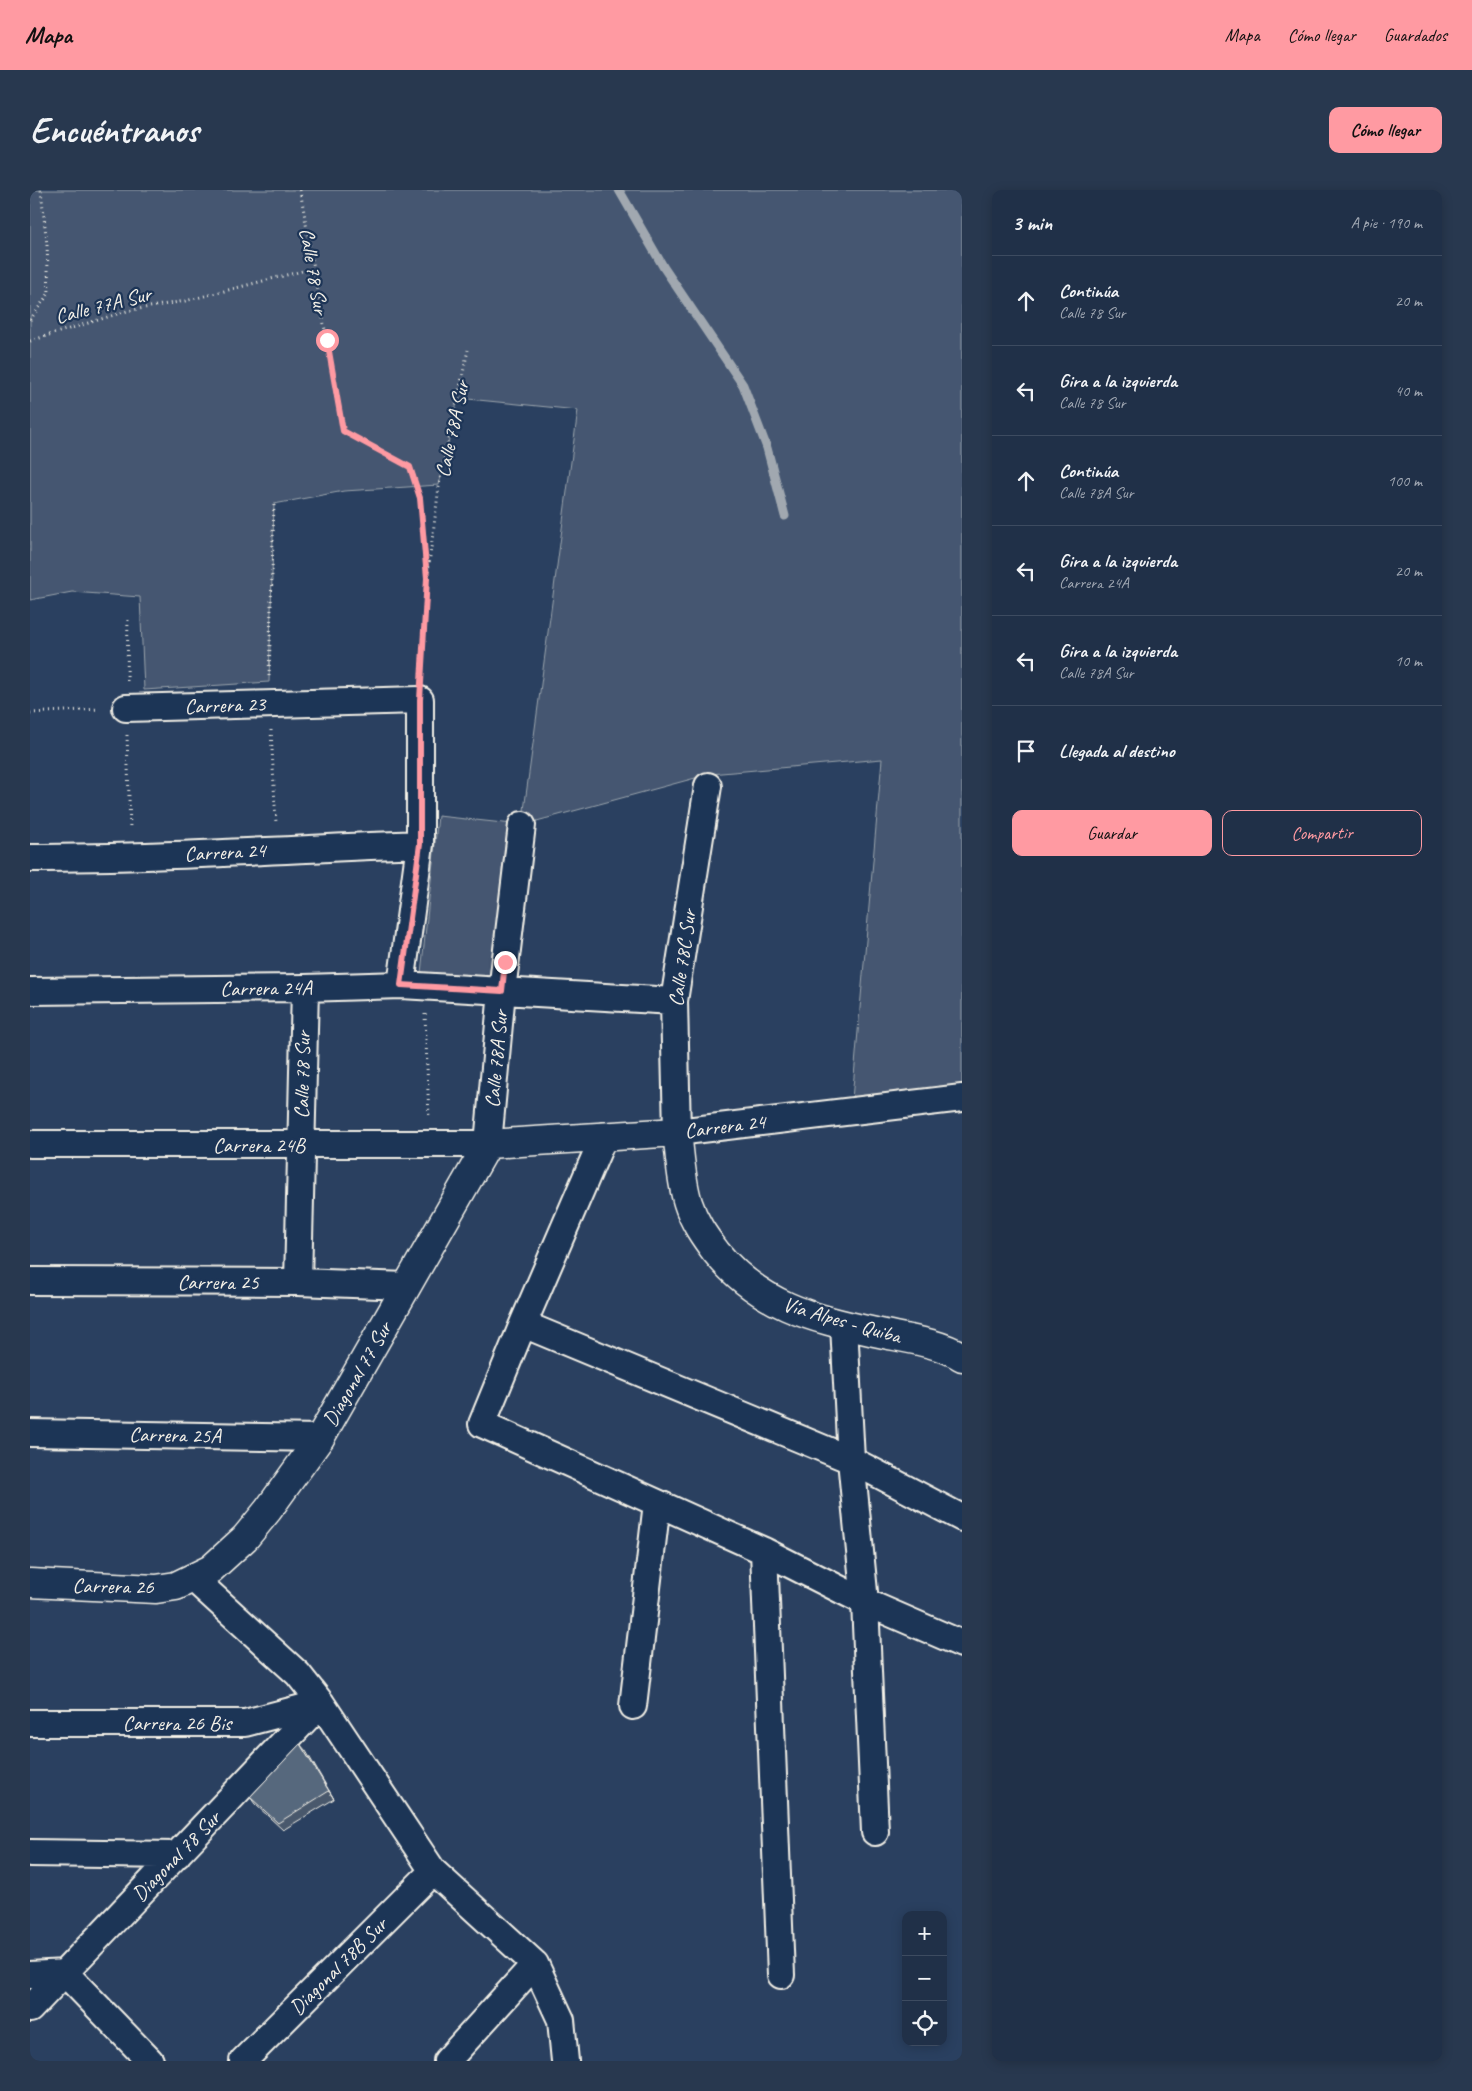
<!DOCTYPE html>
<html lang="es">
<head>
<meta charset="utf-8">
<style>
	:root { --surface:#203048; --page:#28384f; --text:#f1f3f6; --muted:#a2a9b4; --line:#3d4b60; --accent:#ff9aa2 }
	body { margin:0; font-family:Caveat,sans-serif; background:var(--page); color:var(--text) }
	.controls { position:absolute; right:15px; bottom:15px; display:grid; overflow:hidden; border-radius:10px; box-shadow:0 2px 12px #0003 }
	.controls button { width:45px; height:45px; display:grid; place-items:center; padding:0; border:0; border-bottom:1px solid var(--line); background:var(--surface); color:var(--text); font:25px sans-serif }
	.stop { position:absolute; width:15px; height:15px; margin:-11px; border:4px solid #ff9aa2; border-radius:50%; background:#fff }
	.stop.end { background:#ff9aa2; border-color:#fff; box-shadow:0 1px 5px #0008 }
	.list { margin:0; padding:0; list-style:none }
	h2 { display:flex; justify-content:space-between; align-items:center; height:65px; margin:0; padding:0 20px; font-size:21px }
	h2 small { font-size:16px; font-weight:400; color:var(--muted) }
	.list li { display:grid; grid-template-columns:32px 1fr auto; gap:15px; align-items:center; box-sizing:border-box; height:90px; padding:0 20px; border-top:1px solid var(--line) }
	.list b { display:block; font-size:19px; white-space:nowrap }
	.list p { margin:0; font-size:16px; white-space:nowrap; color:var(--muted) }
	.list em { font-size:16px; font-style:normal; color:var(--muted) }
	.actions { display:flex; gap:10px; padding:15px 20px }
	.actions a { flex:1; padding:11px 0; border:1px solid var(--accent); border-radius:10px; text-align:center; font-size:18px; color:var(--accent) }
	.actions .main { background:var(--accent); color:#111 }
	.icon { flex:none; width:28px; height:28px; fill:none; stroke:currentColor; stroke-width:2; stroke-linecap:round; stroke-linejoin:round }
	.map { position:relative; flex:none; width:932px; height:1871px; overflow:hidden; border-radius:10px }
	header { display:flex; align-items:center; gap:30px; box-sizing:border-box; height:70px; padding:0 25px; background:var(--accent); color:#111 }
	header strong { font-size:24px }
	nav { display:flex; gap:28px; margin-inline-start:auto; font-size:18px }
	.intro { display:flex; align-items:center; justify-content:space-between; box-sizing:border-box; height:120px; padding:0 30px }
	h1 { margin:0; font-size:35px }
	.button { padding:12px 22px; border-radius:10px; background:var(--accent); color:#111; font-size:18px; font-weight:700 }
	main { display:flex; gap:30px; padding:0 30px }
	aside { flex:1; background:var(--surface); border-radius:10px; box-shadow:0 2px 12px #0003 }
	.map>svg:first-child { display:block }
</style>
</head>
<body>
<header>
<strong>Mapa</strong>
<nav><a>Mapa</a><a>Cómo llegar</a><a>Guardados</a></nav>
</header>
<div class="intro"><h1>Encuéntranos</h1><a class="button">Cómo llegar</a></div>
<main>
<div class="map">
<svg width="932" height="1871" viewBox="0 0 932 1871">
	<rect width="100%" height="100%" fill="#2a4060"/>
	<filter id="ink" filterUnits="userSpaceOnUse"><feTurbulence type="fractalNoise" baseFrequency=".02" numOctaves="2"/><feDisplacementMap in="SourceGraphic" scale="10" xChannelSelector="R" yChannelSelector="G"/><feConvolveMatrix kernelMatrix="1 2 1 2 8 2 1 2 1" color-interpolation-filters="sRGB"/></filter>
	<g filter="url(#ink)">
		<!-- green -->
		<path fill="#445771" stroke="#9ca4ac" d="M0,0H932V920L820,932L852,569L680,584L492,635L473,792L391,783L408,626L492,635L548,220L428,208L409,295L314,301L244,314L239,492L114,500L110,407L42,402L0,410Z"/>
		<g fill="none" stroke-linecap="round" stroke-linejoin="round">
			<!-- stream -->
			<path stroke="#a1a8b0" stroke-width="9" d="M589,0L634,78L713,195L737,258L755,326"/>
			<defs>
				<path id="street" d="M96,518L390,510V654L371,795
					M678,596L644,811L647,942L932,908
					M0,668C130,668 260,659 390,654
					M0,801L275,798L371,795L644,811
					M574,946L493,1134L452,1234L734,1361L835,1412L932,1454
					M0,954H458L472,801L492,635
					M0,1091L268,1092L377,1096
					M268,1092L275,798
					M493,1134L821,1270L932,1328
					M814,1135L821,1270L835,1412L845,1642
					M0,1243L290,1248
					M734,1361L751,1785
					M164,1389L268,1484L291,1513L403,1681L505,1774L531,1830L535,1871
					M603,1516L627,1313
					M0,1533H215L291,1513
					M0,1663L147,1665
					M0,1785L35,1783L120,1871
					M0,1819L291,1513
					M213,1871L403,1681
					M417,1871L505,1774"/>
				<path id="secondary" d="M0,1393L126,1399L146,1396L181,1379L215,1348L238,1320L290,1248L458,954L647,942C650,965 651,991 658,1013C664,1032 674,1046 686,1062C729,1115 781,1128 845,1142C871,1148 910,1152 932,1167"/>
			</defs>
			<!-- street casing -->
			<use href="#street" stroke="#f4f1e8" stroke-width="30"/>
			<!-- secondary casing -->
			<use href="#secondary" stroke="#f4f1e8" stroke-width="31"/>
			<!-- path -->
			<path stroke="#f4f1e8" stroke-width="3" stroke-dasharray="1 4" stroke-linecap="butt" d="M270,0L313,241L380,277L390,308L397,388
				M0,130L19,103L17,55L11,0
				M0,151L97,121L155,111L284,78
				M398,382L410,289L438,160
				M391,484L397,388
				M239,486L244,314
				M97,491L98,427
				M0,523L69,519
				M241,540L246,633
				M97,545L100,639
				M395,824L399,928"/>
			<!-- street -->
			<use href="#street" stroke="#1d3557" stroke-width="26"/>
			<!-- secondary -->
			<use href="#secondary" stroke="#1d3557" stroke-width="28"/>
		</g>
		<!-- wall -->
		<path fill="#4a596c" stroke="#f4f1e8" d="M270,1554L304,1609L253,1640L225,1614L220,1607Z"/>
		<!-- shaded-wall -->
		<path fill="#3c4858" stroke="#f4f1e8" d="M270,1554L276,1561L304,1609L299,1601Z"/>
		<!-- building -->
		<path fill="#56677d" stroke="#f4f1e8" d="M270,1554L299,1601L248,1633L220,1607Z"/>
	</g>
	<g fill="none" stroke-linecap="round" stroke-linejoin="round" filter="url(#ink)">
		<!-- route -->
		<path stroke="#ff9aa2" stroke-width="6" d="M297,150L313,241L380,277L390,308L397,388L390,510V654L371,795L472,801L475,772"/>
	</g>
	<g text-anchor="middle" stroke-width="4.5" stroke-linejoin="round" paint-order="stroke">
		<!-- street labels -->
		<g font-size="21" fill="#f4f1e8" stroke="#1d3557">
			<text transform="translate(284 81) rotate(80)" y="7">Calle 78 Sur</text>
			<text transform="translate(73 115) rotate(-14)" y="7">Calle 77A Sur</text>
			<text transform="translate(422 239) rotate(-78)" y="7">Calle 78A Sur</text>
			<text transform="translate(195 515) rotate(-2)" y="7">Carrera 23</text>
			<text transform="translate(195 662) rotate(-3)" y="7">Carrera 24</text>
			<text transform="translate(652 768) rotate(-82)" y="7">Calle 78C Sur</text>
			<text transform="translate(236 798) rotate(-1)" y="7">Carrera 24A</text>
			<text transform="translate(466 869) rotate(-85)" y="7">Calle 78A Sur</text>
			<text transform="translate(272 885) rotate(-89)" y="7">Calle 78 Sur</text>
			<text transform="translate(695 936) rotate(-7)" y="7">Carrera 24</text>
			<text x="229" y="962">Carrera 24B</text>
			<text x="188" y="1099">Carrera 25</text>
			<text transform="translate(812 1130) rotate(16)" y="7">Vía Alpes - Quiba</text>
			<text transform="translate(327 1184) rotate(-60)" y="7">Diagonal 77 Sur</text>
			<text transform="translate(145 1245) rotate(1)" y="7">Carrera 25A</text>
			<text transform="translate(83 1396) rotate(1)" y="7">Carrera 26</text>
			<text x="147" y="1540">Carrera 26 Bis</text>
			<text transform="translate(146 1666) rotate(-46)" y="7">Diagonal 78 Sur</text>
			<text transform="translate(308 1776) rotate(-45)" y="7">Diagonal 78B Sur</text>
		</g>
	</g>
</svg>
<div class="controls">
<button>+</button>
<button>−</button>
<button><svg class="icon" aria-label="locate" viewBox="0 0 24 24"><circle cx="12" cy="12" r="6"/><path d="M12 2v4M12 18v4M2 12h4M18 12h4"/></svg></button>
</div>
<div class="stop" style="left:297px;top:150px"></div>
<div class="stop end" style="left:475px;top:772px"></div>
</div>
<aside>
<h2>3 min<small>A pie · 190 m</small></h2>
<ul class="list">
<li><svg class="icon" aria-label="ahead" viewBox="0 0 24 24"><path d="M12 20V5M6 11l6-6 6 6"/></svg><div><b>Continúa</b><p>Calle 78 Sur</p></div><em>20 m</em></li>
<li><svg class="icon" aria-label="left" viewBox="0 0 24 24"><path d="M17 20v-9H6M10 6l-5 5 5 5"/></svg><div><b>Gira a la izquierda</b><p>Calle 78 Sur</p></div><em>40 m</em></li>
<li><svg class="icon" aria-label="ahead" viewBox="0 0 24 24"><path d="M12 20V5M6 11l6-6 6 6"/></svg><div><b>Continúa</b><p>Calle 78A Sur</p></div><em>100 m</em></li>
<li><svg class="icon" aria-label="left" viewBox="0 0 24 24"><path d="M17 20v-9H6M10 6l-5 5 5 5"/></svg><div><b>Gira a la izquierda</b><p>Carrera 24A</p></div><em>20 m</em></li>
<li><svg class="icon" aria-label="left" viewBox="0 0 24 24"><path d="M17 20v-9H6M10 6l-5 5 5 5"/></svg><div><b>Gira a la izquierda</b><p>Calle 78A Sur</p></div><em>10 m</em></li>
<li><svg class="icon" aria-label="arrive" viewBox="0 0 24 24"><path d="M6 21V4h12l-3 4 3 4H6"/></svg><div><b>Llegada al destino</b></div></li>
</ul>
<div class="actions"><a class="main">Guardar</a><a>Compartir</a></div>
</aside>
</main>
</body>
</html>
